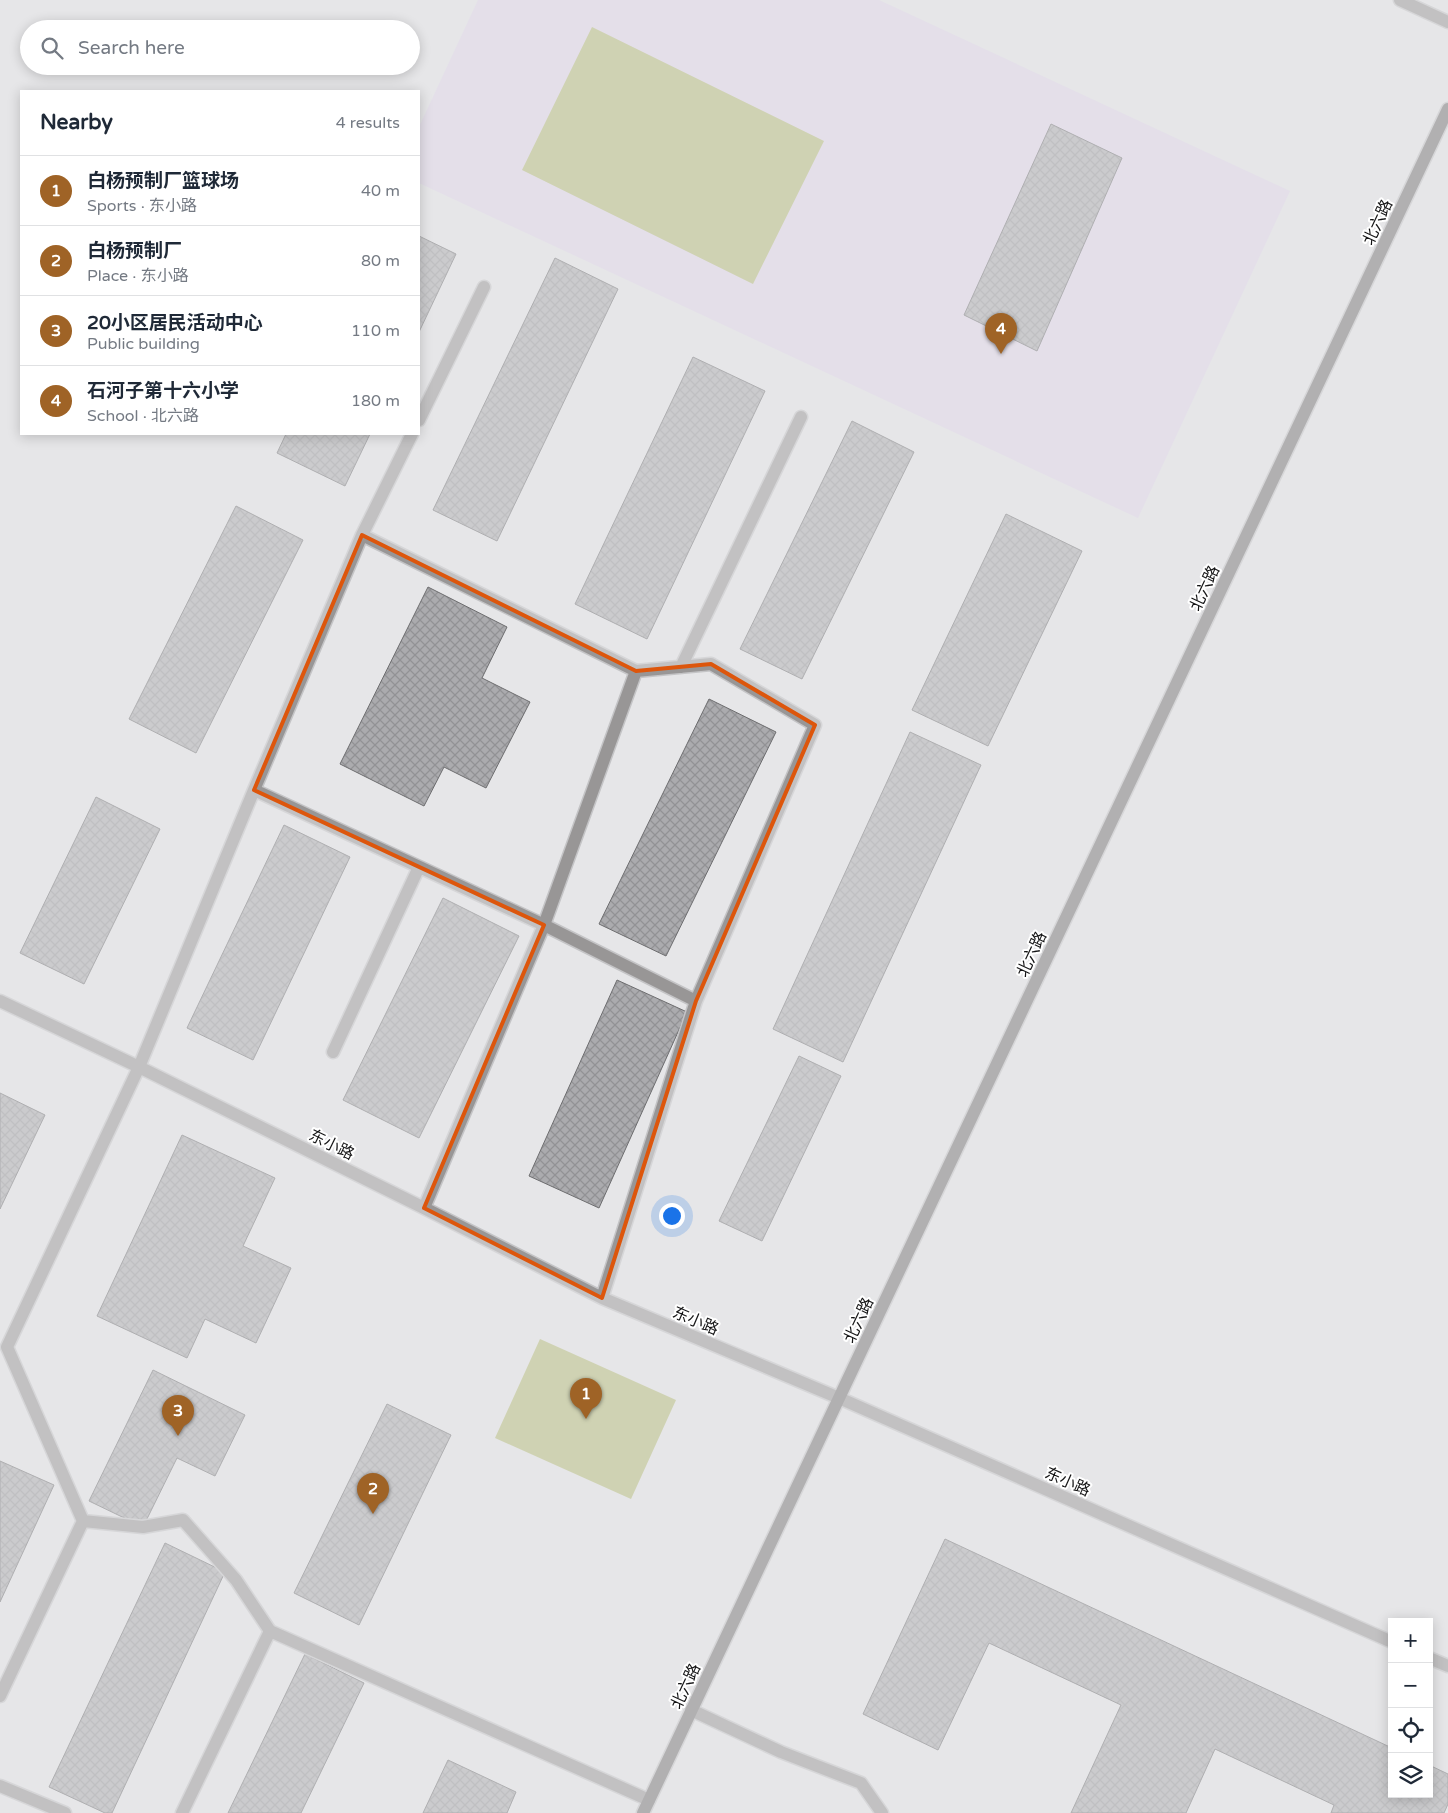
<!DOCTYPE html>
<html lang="en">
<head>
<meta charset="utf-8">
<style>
	:root { --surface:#fff; --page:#f6f6f7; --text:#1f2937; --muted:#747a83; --line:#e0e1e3; --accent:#9f6326 }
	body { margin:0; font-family:"Varela Round","Noto Sans SC",sans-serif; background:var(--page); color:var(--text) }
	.controls { position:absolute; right:15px; bottom:15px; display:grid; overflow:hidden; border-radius:0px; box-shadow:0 2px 12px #0003 }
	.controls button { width:45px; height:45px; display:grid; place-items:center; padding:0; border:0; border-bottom:1px solid var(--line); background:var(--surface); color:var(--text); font:25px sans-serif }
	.you { position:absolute; left:671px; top:1215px; width:18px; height:18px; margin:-12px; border:4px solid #fff; border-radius:50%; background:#1a73e8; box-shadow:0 0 0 8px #1a73e833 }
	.badge { display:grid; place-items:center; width:32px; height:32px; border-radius:50%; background:var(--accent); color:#fff; font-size:16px; font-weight:700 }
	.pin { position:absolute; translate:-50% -41px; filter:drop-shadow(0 1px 2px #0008) }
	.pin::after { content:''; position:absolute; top:26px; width:18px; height:15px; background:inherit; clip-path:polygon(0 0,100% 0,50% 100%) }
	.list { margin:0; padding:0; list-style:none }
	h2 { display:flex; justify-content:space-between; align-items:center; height:65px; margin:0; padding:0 20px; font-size:21px }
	h2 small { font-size:16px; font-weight:400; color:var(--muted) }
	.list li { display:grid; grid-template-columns:32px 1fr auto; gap:15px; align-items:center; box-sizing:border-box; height:70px; padding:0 20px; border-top:1px solid var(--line) }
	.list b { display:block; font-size:19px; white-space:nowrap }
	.list p { margin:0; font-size:16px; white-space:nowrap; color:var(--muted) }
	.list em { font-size:16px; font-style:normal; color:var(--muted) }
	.icon { flex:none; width:28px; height:28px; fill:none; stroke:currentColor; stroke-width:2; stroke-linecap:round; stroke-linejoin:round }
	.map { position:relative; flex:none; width:1448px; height:1813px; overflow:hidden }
	.search { position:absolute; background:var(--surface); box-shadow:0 2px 12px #0003; left:20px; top:20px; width:400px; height:55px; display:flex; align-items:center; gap:12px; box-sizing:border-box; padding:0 18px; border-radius:28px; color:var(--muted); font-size:19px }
	.panel { position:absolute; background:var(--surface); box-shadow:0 2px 12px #0003; left:20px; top:90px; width:400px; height:345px; border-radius:0px }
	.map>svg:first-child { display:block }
</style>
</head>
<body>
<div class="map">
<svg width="1448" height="1813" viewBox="0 0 1448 1813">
	<defs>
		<pattern id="building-cross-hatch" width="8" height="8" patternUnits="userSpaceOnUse" patternTransform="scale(1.25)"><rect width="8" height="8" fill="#ababae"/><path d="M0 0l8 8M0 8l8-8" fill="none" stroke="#929295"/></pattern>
	</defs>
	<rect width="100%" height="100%" fill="#e6e6e8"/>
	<!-- education -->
	<path fill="#e2d7ec" d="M478,0H879L1290,191L1138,518L419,183V127Z"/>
	<!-- pitch -->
	<path fill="#b4bb73" d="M592,27L824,141L753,284L522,170Z
		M540,1339L676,1400L631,1499L495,1438Z"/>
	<!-- building -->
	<path fill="url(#building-cross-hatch)" stroke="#6d6d6f" d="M1051,124L1122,158L1037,351L964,315Z
		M419,236L456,254L419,332Z
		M555,258L618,289L497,541L433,510Z
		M693,357L765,391L647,639L575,604Z
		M852,421L914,452L802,679L740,649Z
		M286,434H370L345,486L277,453Z
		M236,506L303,540L196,753L129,719Z
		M1006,514L1082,551L988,746L912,710Z
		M428,587L507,627L482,678L530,702L486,788L444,767L424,806L340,764Z
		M709,699L776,732L666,956L599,924Z
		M910,732L981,765L843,1062L773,1029Z
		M96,797L160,829L84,984L20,953Z
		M284,825L350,857L253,1060L187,1028Z
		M443,898L519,936L419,1138L343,1100Z
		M617,980L687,1012L599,1208L529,1176Z
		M799,1056L841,1076L762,1241L719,1221Z
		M0,1093L45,1115L0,1209Z
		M182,1135L275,1178L243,1246L291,1268L256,1343L205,1319L187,1358L97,1316Z
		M153,1370L245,1415L215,1476L177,1458L143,1527L89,1501Z
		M387,1404L451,1435L359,1625L294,1593Z
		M0,1461L54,1485L0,1602Z
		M945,1539L1392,1748V1794H1429V1765L1448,1774V1804L1444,1813H1331L1334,1805L1215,1749L1186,1813H1071L1121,1705L989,1643L938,1750L863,1714Z
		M165,1543L225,1572L112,1813H105L49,1787Z
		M305,1654L364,1683L301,1813H228Z
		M448,1760L516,1792L507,1813H423Z"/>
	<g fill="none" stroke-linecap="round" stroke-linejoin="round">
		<defs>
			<path id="lane" d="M691,1710L781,1752L861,1783L882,1813"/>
			<path id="street" d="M1400,0L1448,22
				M419,420L484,287
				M362,535L412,434
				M681,667L801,417
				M254,790L544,925L696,1001L815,725L711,664L636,671
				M0,1001L139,1067L424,1208L602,1298L839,1398L1392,1642
				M333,1052L419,867
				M602,1298L696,1001
				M83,1521L143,1527L183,1520L236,1580L270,1631L182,1813
				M270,1631L649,1800
				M1429,1658L1448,1666
				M0,1696L83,1521L7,1347L139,1067L254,790L362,535L636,671L544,925L424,1208
				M0,1786L65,1813"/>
			<path id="secondary" d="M643,1813L1448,109"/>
		</defs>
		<!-- lane casing -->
		<use href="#lane" stroke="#c4c4c6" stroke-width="15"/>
		<!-- street casing -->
		<use href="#street" stroke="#c4c4c6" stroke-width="15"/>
		<!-- secondary casing -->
		<use href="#secondary" stroke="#c4c4c6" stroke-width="15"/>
		<!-- lane -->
		<use href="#lane" stroke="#989696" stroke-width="12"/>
		<!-- street -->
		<use href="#street" stroke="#989696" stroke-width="12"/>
		<!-- secondary -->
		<use href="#secondary" stroke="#727070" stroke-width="12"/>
	</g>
	<!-- marked area -->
	<path d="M0 0H1448V1813H0ZM362,535L636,671L711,664L815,725L696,1001L602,1298L424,1208L544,925L254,790Z" fill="#e6e6e8" fill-opacity=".55" fill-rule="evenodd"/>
	<path fill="none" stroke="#dd560c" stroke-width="4" stroke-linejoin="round" d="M362,535L636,671L711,664L815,725L696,1001L602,1298L424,1208L544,925L254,790Z"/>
	<g text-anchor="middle" stroke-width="4" stroke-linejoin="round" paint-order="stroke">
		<!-- street labels -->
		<g font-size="16" fill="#141415" stroke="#fff">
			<text transform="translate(1377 222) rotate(-65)" y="6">北六路</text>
			<text transform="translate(1204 588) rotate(-65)" y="6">北六路</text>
			<text transform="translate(1031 954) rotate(-65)" y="6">北六路</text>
			<text transform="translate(332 1144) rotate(26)" y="6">东小路</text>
			<text transform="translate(696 1320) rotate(23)" y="6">东小路</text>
			<text transform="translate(858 1320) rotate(-65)" y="6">北六路</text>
			<text transform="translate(1068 1481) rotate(24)" y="6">东小路</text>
			<text transform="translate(685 1686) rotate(-65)" y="6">北六路</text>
		</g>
	</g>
</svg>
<div class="controls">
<button>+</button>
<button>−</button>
<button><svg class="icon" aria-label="locate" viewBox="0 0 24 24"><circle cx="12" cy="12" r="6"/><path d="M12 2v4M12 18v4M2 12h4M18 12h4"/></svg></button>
<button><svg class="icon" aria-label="layers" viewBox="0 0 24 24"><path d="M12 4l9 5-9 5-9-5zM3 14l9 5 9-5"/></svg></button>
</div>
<div class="you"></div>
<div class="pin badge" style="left:586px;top:1419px">1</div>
<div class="pin badge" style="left:373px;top:1514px">2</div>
<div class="pin badge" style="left:178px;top:1436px">3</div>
<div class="pin badge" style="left:1001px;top:354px">4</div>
<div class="search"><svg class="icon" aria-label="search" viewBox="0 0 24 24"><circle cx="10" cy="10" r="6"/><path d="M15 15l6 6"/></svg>Search here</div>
<section class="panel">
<h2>Nearby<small>4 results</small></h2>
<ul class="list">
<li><span class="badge">1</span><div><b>白杨预制厂篮球场</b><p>Sports · 东小路</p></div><em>40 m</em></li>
<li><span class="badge">2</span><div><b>白杨预制厂</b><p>Place · 东小路</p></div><em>80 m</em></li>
<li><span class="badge">3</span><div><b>20小区居民活动中心</b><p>Public building</p></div><em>110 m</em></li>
<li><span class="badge">4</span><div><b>石河子第十六小学</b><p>School · 北六路</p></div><em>180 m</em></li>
</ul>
</section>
</div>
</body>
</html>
